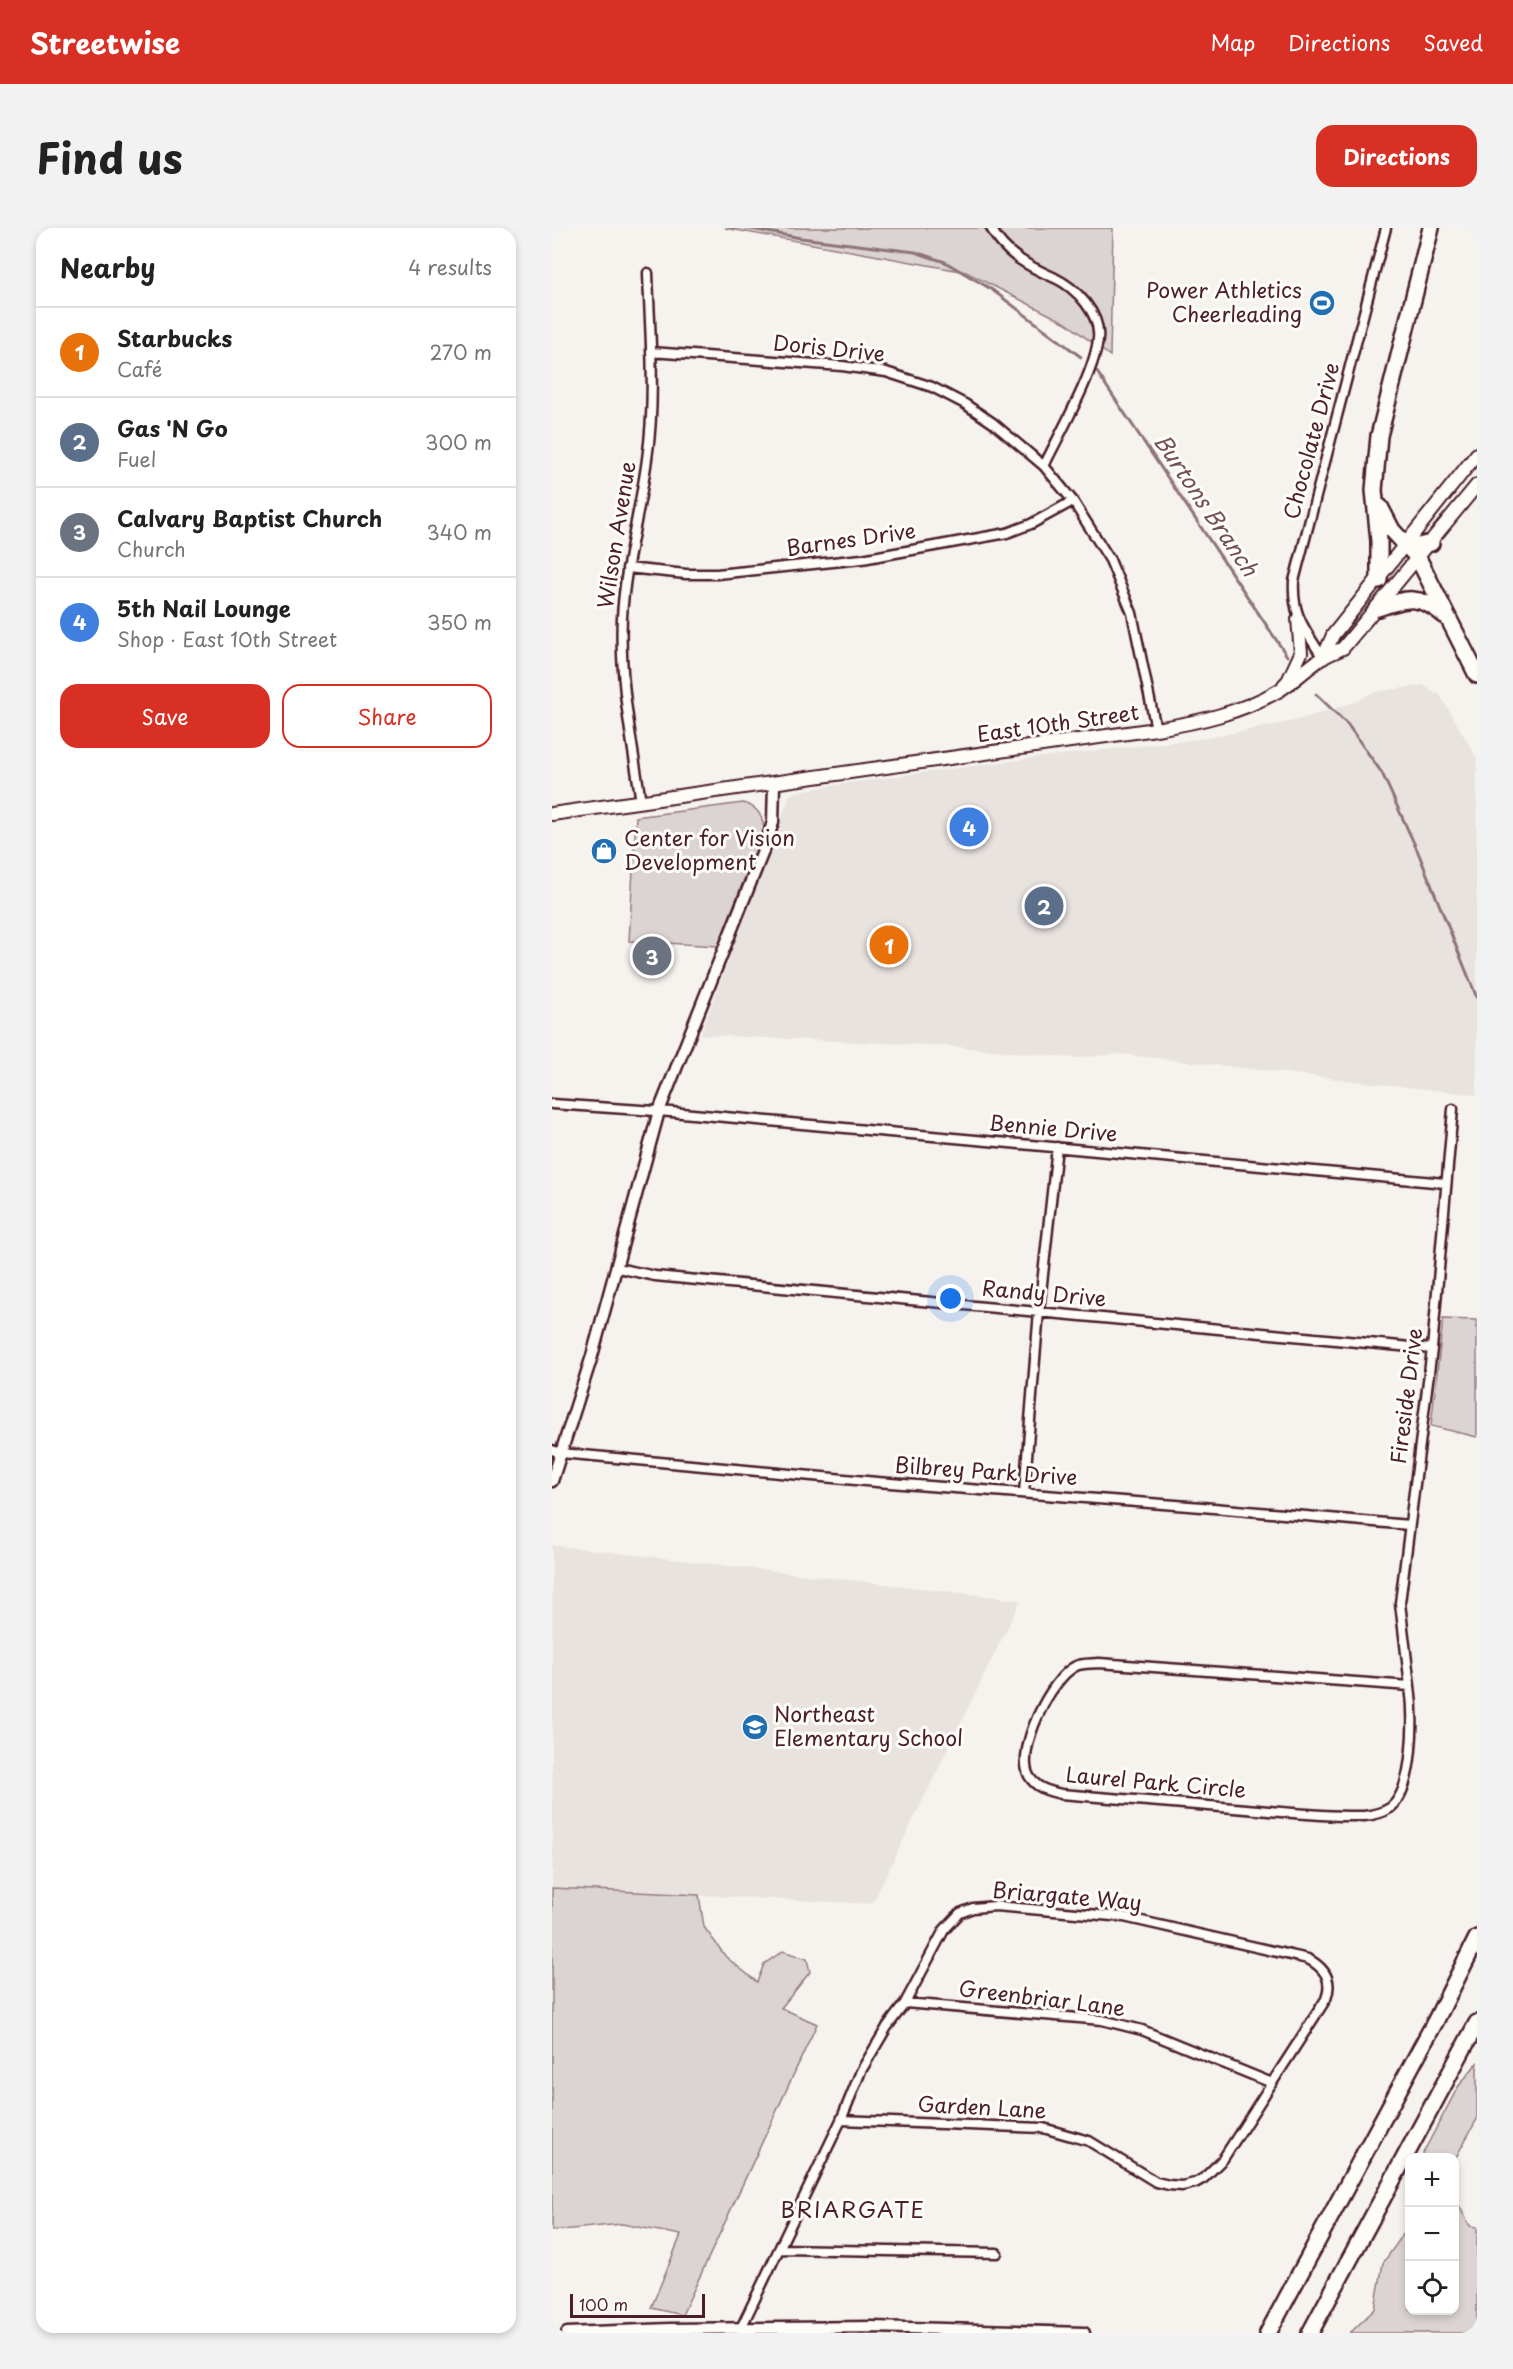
<!DOCTYPE html>
<html lang="en">
<head>
<meta charset="utf-8">
<style>
	:root { --surface:#fff; --page:#f2f2f2; --text:#222; --muted:#767676; --line:#e0e0e0; --accent:#d93025 }
	body { margin:0; font-family:"Playpen Sans",sans-serif; background:var(--page); color:var(--text) }
	.controls { position:absolute; right:18px; bottom:18px; display:grid; overflow:hidden; border-radius:12px; box-shadow:0 3px 9px #0003 }
	.controls button { width:54px; height:54px; display:grid; place-items:center; padding:0; border:0; border-bottom:2px solid var(--line); background:var(--surface); color:var(--text); font:30px sans-serif }
	.scale { position:absolute; left:18px; bottom:15px; width:135px; box-sizing:border-box; padding-left:6px; border:3px solid #4a1f2b; border-top:0; font-size:16px; line-height:21px; white-space:nowrap; color:#4a1f2b; -webkit-text-stroke:4px #fdfcf7; paint-order:stroke }
	.you { position:absolute; left:399px; top:1071px; width:21px; height:21px; margin:-15px; border:4px solid #fff; border-radius:50%; background:#1a73e8; box-shadow:0 0 0 9px #1a73e833 }
	.badge { display:grid; place-items:center; width:39px; height:39px; border-radius:50%; background:var(--accent); color:#fff; font-size:20px; font-weight:700 }
	.pin { position:absolute; translate:-50% -50%; border:3px solid #fff; box-shadow:0 2px 6px #0006 }
	.list { margin:0; padding:0; list-style:none }
	h2 { display:flex; justify-content:space-between; align-items:center; height:78px; margin:0; padding:0 24px; font-size:26px }
	h2 small { font-size:20px; font-weight:400; color:var(--muted) }
	.list li { display:grid; grid-template-columns:39px 1fr auto; gap:18px; align-items:center; box-sizing:border-box; height:90px; padding:0 24px; border-top:2px solid var(--line) }
	.list b { display:block; font-size:22px; white-space:nowrap }
	.list p { margin:0; font-size:20px; white-space:nowrap; color:var(--muted) }
	.list em { font-size:20px; font-style:normal; color:var(--muted) }
	.actions { display:flex; gap:12px; padding:18px 24px }
	.actions a { flex:1; padding:14px 0; border:2px solid var(--accent); border-radius:18px; text-align:center; font-size:21px; color:var(--accent) }
	.actions .main { background:var(--accent); color:#fff }
	.icon { flex:none; width:33px; height:33px; fill:none; stroke:currentColor; stroke-width:2; stroke-linecap:round; stroke-linejoin:round }
	.map { position:relative; flex:none; width:925px; height:2105px; overflow:hidden; border-radius:18px }
	header { display:flex; align-items:center; gap:36px; box-sizing:border-box; height:84px; padding:0 30px; background:var(--accent); color:#fff }
	header strong { font-size:28px }
	nav { display:flex; gap:33px; margin-inline-start:auto; font-size:21px }
	.intro { display:flex; align-items:center; justify-content:space-between; box-sizing:border-box; height:144px; padding:0 36px }
	h1 { margin:0; font-size:42px }
	.button { padding:15px 27px; border-radius:18px; background:var(--accent); color:#fff; font-size:21px; font-weight:700 }
	main { display:flex; gap:36px; padding:0 36px }
	aside { flex:1; background:var(--surface); border-radius:18px; box-shadow:0 3px 9px #0003 }
	.map>svg:first-child { display:block }
</style>
</head>
<body>
<header>
<strong>Streetwise</strong>
<nav><a>Map</a><a>Directions</a><a>Saved</a></nav>
</header>
<div class="intro"><h1>Find us</h1><a class="button">Directions</a></div>
<main>
<aside>
<h2>Nearby<small>4 results</small></h2>
<ul class="list">
<li><span class="badge" style="background:#e8710a">1</span><div><b>Starbucks</b><p>Café</p></div><em>270 m</em></li>
<li><span class="badge" style="background:#5c6f8a">2</span><div><b>Gas 'N Go</b><p>Fuel</p></div><em>300 m</em></li>
<li><span class="badge" style="background:#6b7280">3</span><div><b>Calvary Baptist Church</b><p>Church</p></div><em>340 m</em></li>
<li><span class="badge" style="background:#3f7fe0">4</span><div><b>5th Nail Lounge</b><p>Shop · East 10th Street</p></div><em>350 m</em></li>
</ul>
<div class="actions"><a class="main">Save</a><a>Share</a></div>
</aside>
<div class="map">
<svg width="925" height="2105" viewBox="0 0 925 2105">
	<rect width="100%" height="100%" fill="#f6f3ef"/>
	<filter id="ink" filterUnits="userSpaceOnUse"><feTurbulence type="fractalNoise" baseFrequency=".0167" numOctaves="2"/><feDisplacementMap in="SourceGraphic" scale="12" xChannelSelector="R" yChannelSelector="G"/><feConvolveMatrix kernelMatrix="1 2 1 2 8 2 1 2 1" color-interpolation-filters="sRGB"/></filter>
	<g filter="url(#ink)">
		<!-- built -->
		<path fill="#e9e3e0" d="M871,457L888,467L925,530V867L567,826L524,830L395,818L148,807L238,567L247,563L303,554L481,530L655,510L742,493L805,473L822,464Z
			M0,1317L469,1372L320,1676L0,1660Z"/>
		<!-- green -->
		<path fill="#dcd4d2" stroke="#937a7e" stroke-width="1.5" d="M173,0H561L558,128L514,95L414,44Z
			M191,575C205,579 210,586 212,600L166,718L77,713L84,589Z
			M891,1091L925,1092V1209L879,1198Z
			M0,1660L147,1667L152,1699L174,1729L205,1754L212,1736L231,1723L255,1731L258,1744L229,1780L265,1796L130,2087L99,2080L129,2007L70,1996L0,2003Z
			M925,1835V1891L903,1931L902,1930L872,1929L871,1925L906,1859Z
			M903,1961L905,1974L918,1998L925,1999V2105H798L823,2081L831,2035L857,1998L858,2082H902Z"/>
		<g fill="none" stroke-linecap="round" stroke-linejoin="round">
			<!-- stream -->
			<path stroke="#8e7378" stroke-width="3" d="M194,0L249,10L363,24L393,34L439,61L529,129
				M545,144L735,428
				M764,466L796,497L830,545L866,624L925,770"/>
			<defs>
				<path id="minor" d="M439,0C452,26 478,39 503,50C524,60 549,86 546,111C543,144 508,205 492,238
					M99,124L290,138L334,144L380,159L413,176L441,195L492,238L521,273L558,332L580,385L604,501
					M75,340L134,346H165L310,331L455,305L479,296L521,273
					M771,430C753,401 740,388 742,353L834,0
					M89,574C80,513 67,451 70,389C73,335 88,284 95,231C104,170 98,107 96,45
					M0,876L119,884L893,955
					M66,1040L103,1048L880,1121
					M0,1222L9,1225L325,1254L650,1279L857,1297
					M472,1265L487,1083L505,919
					M547,1435L858,1458C862,1487 863,1561 838,1580C830,1585 822,1587 812,1588C773,1589 733,1584 694,1581C632,1576 571,1571 509,1566C496,1563 484,1560 477,1548C463,1523 499,1449 524,1438C530,1435 540,1436 547,1435Z
					M858,1458L848,1375L880,1121L901,881
					M353,1775L550,1792L590,1802L720,1855
					M229,2021L445,2025
					M189,2105V2100L289,1892L309,1843L335,1799L353,1775L392,1702L408,1685L421,1680L443,1678L572,1689L756,1731C773,1740 781,1752 774,1771L671,1931L652,1950L643,1955L630,1958L617,1957L604,1954L537,1913L491,1900L289,1892"/>
				<path id="tertiary" d="M0,1253L40,1128L107,883L214,616L221,594L222,556
					M15,2105L118,2101L320,2099L532,2105"/>
				<path id="secondary" d="M771,430L781,407L925,226
					M732,457L736,453L749,425L746,391
					M0,586L604,501C647,494 688,485 726,463C743,453 755,440 770,430C777,426 785,423 791,420L925,257"/>
				<path id="motorway" d="M828,279L840,302L866,330L925,447
					M854,317L867,318L879,315
					M827,352V313L822,262L827,208L879,0
					M826,380C855,370 867,366 892,387
					M716,2105L884,1792L925,1710
					M758,2105L925,1795"/>
			</defs>
			<!-- minor casing -->
			<use href="#minor" stroke="#4a1f2b" stroke-width="13"/>
			<!-- tertiary casing -->
			<use href="#tertiary" stroke="#4a1f2b" stroke-width="15"/>
			<!-- secondary casing -->
			<use href="#secondary" stroke="#4a1f2b" stroke-width="16"/>
			<!-- motorway casing -->
			<use href="#motorway" stroke="#4a1f2b" stroke-width="20"/>
			<!-- minor -->
			<use href="#minor" stroke="#fdfcf7" stroke-width="8"/>
			<!-- tertiary -->
			<use href="#tertiary" stroke="#fdfcf7" stroke-width="10"/>
			<!-- secondary -->
			<use href="#secondary" stroke="#fdfcf7" stroke-width="12"/>
			<!-- motorway -->
			<use href="#motorway" stroke="#fdfcf7" stroke-width="15"/>
		</g>
	</g>
	<!-- icons -->
	<defs>
		<symbol id="stadium-disc" viewBox="-11 -11 22 22"><circle r="9.5" fill="#1f6fb2" stroke="#fdfcf7"/><path d="M0-5a6.5 5 0 1 0 0 10a6.5 5 0 1 0 0-10ZM-3.5-1.8h7v3.6h-7Z" fill="#fff"/></symbol>
		<symbol id="shop-disc" viewBox="-11 -11 22 22"><circle r="9.5" fill="#1f6fb2" stroke="#fdfcf7"/><path d="M-5-2.5h2.3a2.7 3.5 0 0 1 5.4 0H5L5.5 6h-11ZM-1.5-2.5h3a1.5 2.3 0 0 0-3 0Z" fill="#fff"/></symbol>
		<symbol id="school-disc" viewBox="-11 -11 22 22"><circle r="9.5" fill="#1f6fb2" stroke="#fdfcf7"/><path d="M0-5L7-2L0 1L-7-2ZM-4 1L0 2.5L4 1V4Q0 6-4 4Z" fill="#fff"/></symbol>
	</defs>
	<g fill-rule="evenodd">
		<use href="#stadium-disc" x="755" y="60" width="30" height="30"/>
		<use href="#shop-disc" x="37" y="608" width="30" height="30"/>
		<use href="#school-disc" x="188" y="1484" width="30" height="30"/>
	</g>
	<g text-anchor="middle" stroke-width="6" stroke-linejoin="round" paint-order="stroke">
		<!-- poi labels -->
		<g font-size="21" fill="#4a1f2b" stroke="#fdfcf7" text-anchor="start">
			<text x="750" y="70" text-anchor="end">Power Athletics<tspan x="750" dy="24">Cheerleading</tspan></text>
			<text x="72" y="618">Center for Vision<tspan x="72" dy="24">Development</tspan></text>
			<text x="222" y="1494">Northeast<tspan x="222" dy="24">Elementary School</tspan></text>
		</g>
		<!-- street labels -->
		<g font-size="21" fill="#4a1f2b" stroke="#fdfcf7">
			<text transform="translate(277 121) rotate(6)" y="7">Doris Drive</text>
			<text transform="translate(760 213) rotate(-75)" y="7">Chocolate Drive</text>
			<text transform="translate(65 307) rotate(-81)" y="7">Wilson Avenue</text>
			<text transform="translate(299 312) rotate(-8)" y="7">Barnes Drive</text>
			<text transform="translate(506 496) rotate(-8)" y="7">East 10th Street</text>
			<text transform="translate(501 901) rotate(5)" y="7">Bennie Drive</text>
			<text transform="translate(492 1066) rotate(5)" y="7">Randy Drive</text>
			<text transform="translate(855 1168) rotate(-83)" y="7">Fireside Drive</text>
			<text transform="translate(434 1244) rotate(4)" y="7">Bilbrey Park Drive</text>
			<text transform="translate(604 1555) rotate(5)" y="7">Laurel Park Circle</text>
			<text transform="translate(515 1669) rotate(5)" y="7">Briargate Way</text>
			<text transform="translate(490 1771) rotate(7)" y="7">Greenbriar Lane</text>
			<text transform="translate(430 1880) rotate(3)" y="7">Garden Lane</text>
		</g>
		<!-- water labels -->
		<g font-size="22" font-style="italic" fill="#725058" stroke="#fdfcf7">
			<text transform="translate(654 277) rotate(56)" y="8">Burtons Branch</text>
		</g>
		<!-- neighbourhood labels -->
		<g font-size="22" letter-spacing="1.5" fill="#4a1f2b" stroke="#fdfcf7">
			<text x="301" y="1990">BRIARGATE</text>
		</g>
	</g>
</svg>
<div class="controls">
<button>+</button>
<button>−</button>
<button><svg class="icon" aria-label="locate" viewBox="0 0 24 24"><circle cx="12" cy="12" r="6"/><path d="M12 2v4M12 18v4M2 12h4M18 12h4"/></svg></button>
</div>
<div class="scale">100 m</div>
<div class="you"></div>
<div class="pin badge" style="left:337px;top:717px;background:#e8710a">1</div>
<div class="pin badge" style="left:492px;top:678px;background:#5c6f8a">2</div>
<div class="pin badge" style="left:100px;top:728px;background:#6b7280">3</div>
<div class="pin badge" style="left:417px;top:599px;background:#3f7fe0">4</div>
</div>
</main>
</body>
</html>
